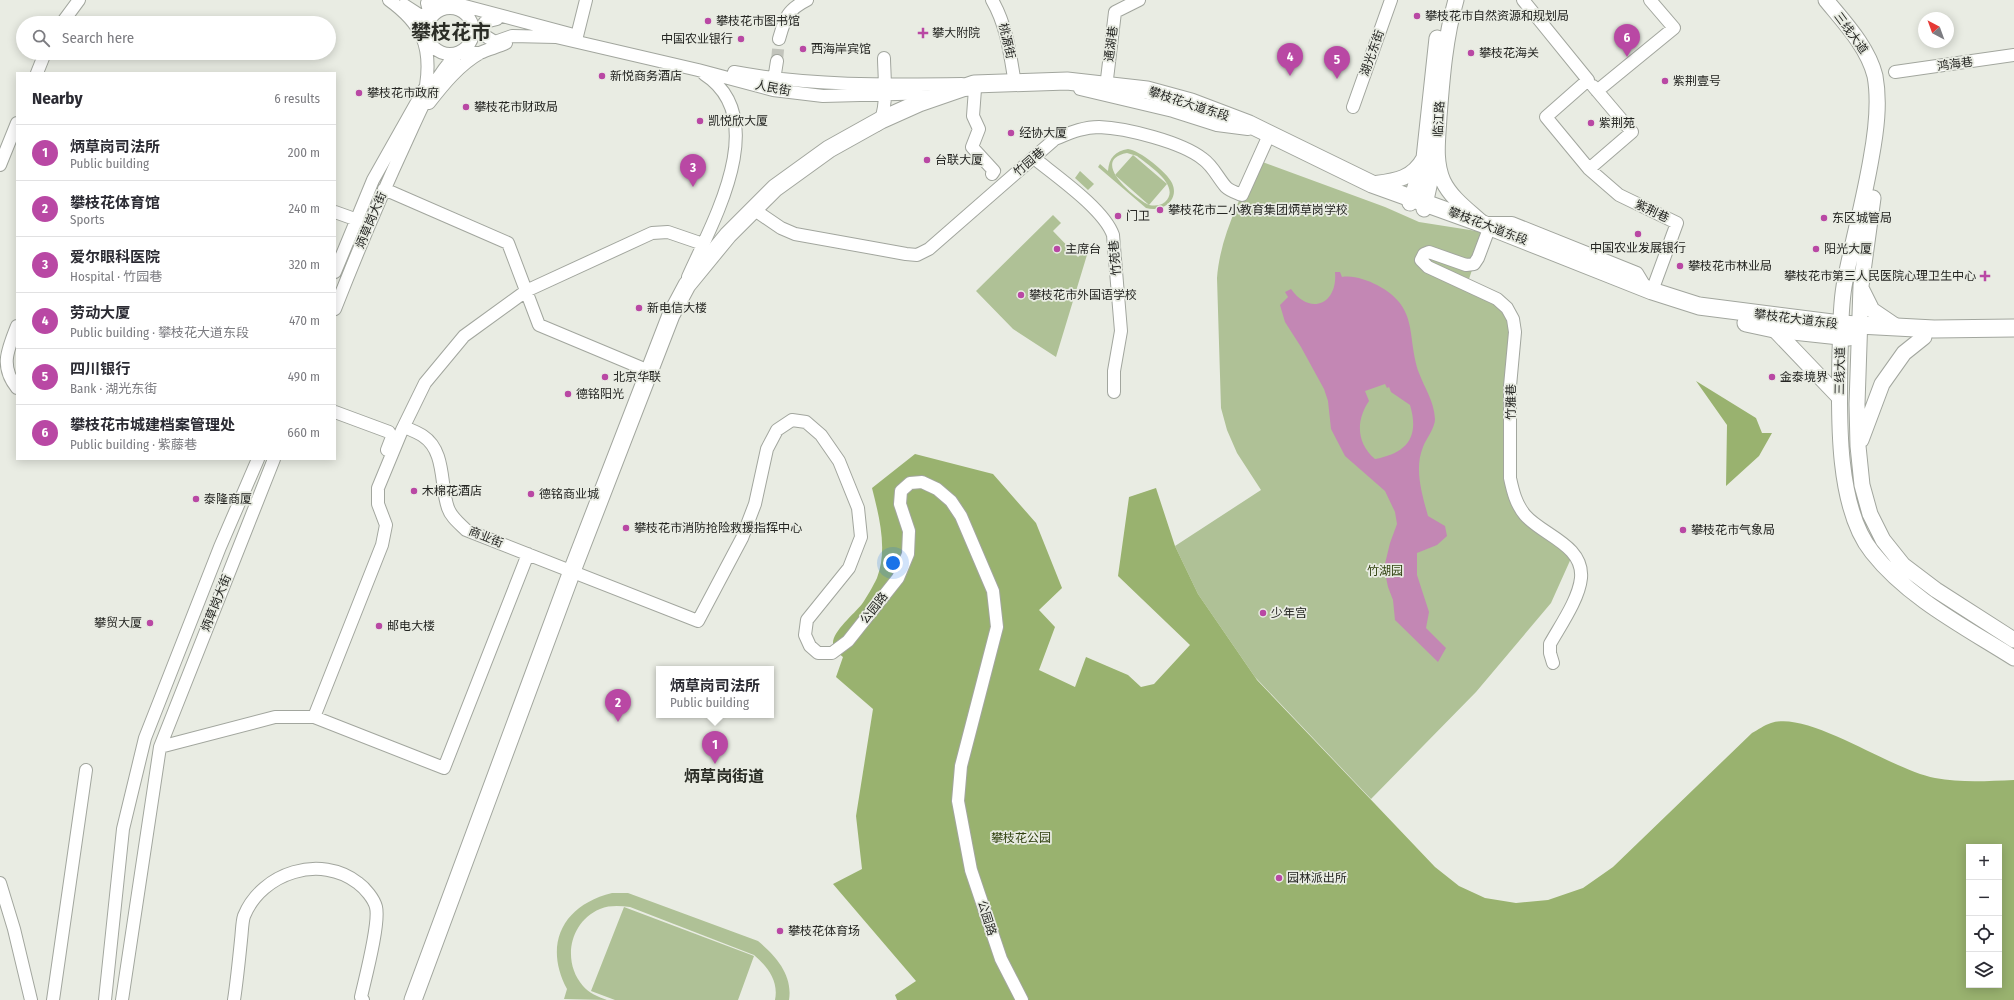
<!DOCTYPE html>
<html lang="en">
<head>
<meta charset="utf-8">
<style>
	:root { --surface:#fff; --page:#f2f2f3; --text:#2b2b33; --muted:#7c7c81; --line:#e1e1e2; --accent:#b948a4 }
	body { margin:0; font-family:"Fira Sans Condensed","Noto Sans SC",sans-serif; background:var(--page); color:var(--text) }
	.controls { position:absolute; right:12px; bottom:12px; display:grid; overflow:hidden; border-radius:0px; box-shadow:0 2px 10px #0003 }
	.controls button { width:36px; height:36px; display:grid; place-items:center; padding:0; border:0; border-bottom:1px solid var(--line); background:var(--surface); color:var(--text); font:20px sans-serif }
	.compass { position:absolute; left:1918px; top:12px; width:36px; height:36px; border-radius:50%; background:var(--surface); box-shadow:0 2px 10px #0003; rotate:319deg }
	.you { position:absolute; left:893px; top:563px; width:14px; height:14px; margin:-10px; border:3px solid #fff; border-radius:50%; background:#1a73e8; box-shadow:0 0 0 6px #1a73e833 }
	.badge { display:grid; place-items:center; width:26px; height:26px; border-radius:50%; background:var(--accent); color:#fff; font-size:13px; font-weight:700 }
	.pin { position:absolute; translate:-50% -33px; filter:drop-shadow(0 1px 2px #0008) }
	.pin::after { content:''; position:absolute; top:21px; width:14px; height:12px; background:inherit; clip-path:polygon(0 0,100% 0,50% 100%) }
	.popup { position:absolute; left:656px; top:666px; width:118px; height:52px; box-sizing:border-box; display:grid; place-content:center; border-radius:0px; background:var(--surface); filter:drop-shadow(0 1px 3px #0005); font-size:13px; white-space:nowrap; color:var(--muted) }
	.popup b { font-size:15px; color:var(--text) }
	.popup::after { content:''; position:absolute; left:50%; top:100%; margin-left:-8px; border:8px solid transparent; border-top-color:var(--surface) }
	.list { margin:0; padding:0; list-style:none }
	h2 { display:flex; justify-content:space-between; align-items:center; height:52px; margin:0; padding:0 16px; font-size:17px }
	h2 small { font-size:13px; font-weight:400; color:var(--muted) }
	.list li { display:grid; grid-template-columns:26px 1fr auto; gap:12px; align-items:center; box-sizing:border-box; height:56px; padding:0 16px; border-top:1px solid var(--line) }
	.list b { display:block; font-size:15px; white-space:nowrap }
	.list p { margin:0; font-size:13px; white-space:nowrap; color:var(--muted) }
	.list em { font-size:13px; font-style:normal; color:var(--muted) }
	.icon { flex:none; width:22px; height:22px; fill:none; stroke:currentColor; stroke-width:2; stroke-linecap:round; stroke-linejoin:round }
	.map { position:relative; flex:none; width:2014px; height:1000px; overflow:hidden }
	.search { position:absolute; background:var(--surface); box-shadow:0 2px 10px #0003; left:16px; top:16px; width:320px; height:44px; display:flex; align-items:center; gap:10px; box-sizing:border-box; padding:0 14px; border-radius:22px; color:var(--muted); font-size:15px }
	.panel { position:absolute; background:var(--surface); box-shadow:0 2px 10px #0003; left:16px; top:72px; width:320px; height:388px; border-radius:0px }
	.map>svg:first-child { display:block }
</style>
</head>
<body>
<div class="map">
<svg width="2014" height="1000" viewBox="0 0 2014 1000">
	<rect width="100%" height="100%" fill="#e9ece3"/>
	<!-- green -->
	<path fill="#afc196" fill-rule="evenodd" d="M1128,149C1139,150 1167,172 1172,183C1180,200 1162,213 1146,208L1098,167L1100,164L1108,171C1109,158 1115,151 1128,149ZM1127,153L1137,156C1148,165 1182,186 1165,202C1160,206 1155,206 1149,205L1167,184L1133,155L1115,175L1149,205C1134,198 1089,160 1127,153Z
		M1257,160L1385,207L1419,222L1489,233L1474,264L1467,285L1497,299L1513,319L1510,386L1518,504L1573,554L1551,603L1476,692L1371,799L1255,677L1198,594L1175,546L1261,490L1237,453L1227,430L1221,408L1217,278C1220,236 1241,198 1257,160Z
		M1080,171L1094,184L1088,190L1075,178Z
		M1053,215L1061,223L1053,231L1078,257L1090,245L1056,357L1013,329L976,291Z
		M612,893H628L758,941C776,956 793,975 789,1000H775C779,981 767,966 754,955L630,907C620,906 610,905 600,909C569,922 562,962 583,986C589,993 598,997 607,1000L564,999L567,989C543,944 563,905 612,893Z
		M624,907L754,956L738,1000H615L591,991Z"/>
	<!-- forest -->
	<path fill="#99b26f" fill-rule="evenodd" d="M1696,381L1756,418L1762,433H1772L1759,456L1726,486L1727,425Z
		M915,454L993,474L1036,523L1062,588L1039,610L1055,627L1039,670L1075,687L1086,657L1128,675L1141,687L1154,684L1190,645L1118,576L1129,497L1156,488L1175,546L1198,594L1257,680L1435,867L1459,886L1485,898L1516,903L1548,900L1583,888L1613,867L1752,733C1758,730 1764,725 1771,723C1809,710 1891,770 1935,778C1961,783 1988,781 2014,780V1000H897L895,995L916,981L833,884L862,869L856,816L873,709L836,677L843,657C838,653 833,649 833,643C833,631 854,614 862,604C867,597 873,586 877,578C888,549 879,516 872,488ZM1969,847H1999V985H1969Z"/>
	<!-- water -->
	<path fill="#c387b4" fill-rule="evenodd" d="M1335,272H1340L1342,277C1353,275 1367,280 1377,285C1420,308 1406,335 1419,373C1425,389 1434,401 1435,419C1435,428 1426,439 1423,447C1414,469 1422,494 1428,516L1445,526L1447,536L1437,545L1417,553V575L1429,612L1426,628L1446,648L1438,662L1395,620L1393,600L1388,587L1384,568L1390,543L1397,524L1395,512L1385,491L1345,456L1331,429L1328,401L1324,389L1301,347L1285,322L1280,305L1288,297L1285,292L1291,289C1310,316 1338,304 1335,272ZM1385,384L1387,388L1389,387L1391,392L1410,405C1420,438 1406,453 1375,459C1356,443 1356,420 1369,401L1365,391Z"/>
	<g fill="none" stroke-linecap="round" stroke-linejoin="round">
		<!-- minor-tunnel -->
		<path stroke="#c2c4bc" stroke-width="12" stroke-dasharray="12 6" stroke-linecap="butt" d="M777,61L779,39"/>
		<defs>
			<path id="minor" d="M430,0L450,6
				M442,0L570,34
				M992,0C1007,26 1010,54 1015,84
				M1523,0L1588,80L1546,117L1589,169L1619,195L1677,223L1652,291
				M404,5L421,16L429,11L427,3
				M427 31a23 23 0 1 1 46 0a23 23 0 1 1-46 0Z
				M497,19L485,22L481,28L482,34L495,42L512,36L556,37L698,70L773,90L823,96L934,93
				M62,23L79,0
				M577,36L586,0
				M779,39C785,18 787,10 807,0
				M734,72C809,86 886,85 962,84
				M1895,72L2014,55
				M37,73L45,53
				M1107,79L1115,12L1139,0
				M774,80L777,61
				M1080,89L1173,111L1217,125L1248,129
				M963,90L975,89L973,116L979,129L972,147L994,171L992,174
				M1597,91L1674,28L1650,0
				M429,103C443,85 459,65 480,53C488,49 498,47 506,43
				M1353,107L1391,0
				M877,125C889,113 884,74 884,58
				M1034,158C1056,176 1104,209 1113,235L1121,331L1114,371V392
				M0,165L17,123
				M1589,169L1632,132L1593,86
				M384,189L508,243L539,325L649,371
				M335,212L363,222
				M759,213L781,228L795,234L906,254L917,255L929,249L1055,139C1070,133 1083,127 1099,127C1126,128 1182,142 1203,159C1213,166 1218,178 1226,187C1230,191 1237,193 1242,195L1269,135
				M1487,223H1512L1637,273L1646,288
				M1490,226L1478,258L1474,264L1466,265L1429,252L1424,254L1421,260L1428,267L1497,299L1507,308L1513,319L1515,332L1510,386V478C1513,492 1516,504 1525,515C1542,535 1584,545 1581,578C1579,599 1560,626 1550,644V653L1553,663
				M335,272L373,180L426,86C432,46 422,24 389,0
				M688,277C712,223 773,118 704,74
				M335,309C357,253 380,198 405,144C420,112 432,79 458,53H480
				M17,326C7,351 0,367 17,388
				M335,412L389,432L392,437L387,450
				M404,426C410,430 417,432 423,436C446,451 440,486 448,508C451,517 459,523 466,530L698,621L742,538L755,504L767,449L777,430L792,420L806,422L821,435L839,461L858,508L861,537L849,568L807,620L805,635L810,646L818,653H832L848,641L898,578L908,554L909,531L900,504L901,491L910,483L922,482L937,489L951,501L961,516L993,591L997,627L961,766L958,801L971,870L1001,959L1022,1000
				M314,717L382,545L386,525L378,504V488L402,430L425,383L464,336L526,291L652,233L668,232L703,244
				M160,747L275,717H314L444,768L528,554
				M0,883L14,929L31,1000
				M53,1000L86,770
				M105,1000L123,829L145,738L220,547L258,459
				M122,1000L160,747L274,459
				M234,1000C237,980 239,960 241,940C242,932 242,922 244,916C262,872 321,854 358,883C365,888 374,899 376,907C380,923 365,979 361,997L363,1000"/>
			<path id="major" d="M1456,0C1445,38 1442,78 1439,117C1438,138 1434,161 1443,181C1451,198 1468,210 1482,223
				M1826,0C1844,22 1868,47 1875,76C1880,103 1876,132 1871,159C1864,200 1853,240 1845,281C1840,305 1841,329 1840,353C1839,409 1835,506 1872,552C1908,598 1965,627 2014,658
				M1372,184C1394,181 1412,180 1424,158L1437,38
				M1873,198L1861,286L1857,404L1858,446L1862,485L1870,514L1883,540L1903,565L1936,590L2014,640
				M1410,203L1422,165
				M1424,209L1435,159
				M1862,290L1872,310L1897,327
				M1774,329L1839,397
				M1861,440L1882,384L1904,353L1924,337"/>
			<path id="highway" d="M1746,323L1774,329L1849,337
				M413,1000L572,571L671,315L687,285L728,235L775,188L829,149L881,120L919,103L974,84L1067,81L1147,90L1191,102L1249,124L1372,184L1483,224L1652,291L1699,306L1840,324L1934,329L2014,328"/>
		</defs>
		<!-- minor casing -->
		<use href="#minor" stroke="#a2a69e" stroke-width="14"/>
		<!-- major casing -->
		<use href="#major" stroke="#a2a69e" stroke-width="17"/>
		<!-- highway casing -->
		<use href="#highway" stroke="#a2a69e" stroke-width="19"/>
		<!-- minor -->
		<use href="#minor" stroke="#fff" stroke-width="12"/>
		<!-- major -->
		<use href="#major" stroke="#fff" stroke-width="15"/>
		<!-- highway -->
		<use href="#highway" stroke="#fff" stroke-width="17"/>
	</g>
	<!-- markers -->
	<g fill="#b948a4" stroke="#e9ece3" stroke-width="1.5">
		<circle cx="1417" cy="16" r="4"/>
		<circle cx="708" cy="21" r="4"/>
		<path d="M921 27h4v4h4v4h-4v4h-4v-4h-4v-4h4z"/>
		<circle cx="741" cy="39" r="4"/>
		<circle cx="803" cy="49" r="4"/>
		<circle cx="1471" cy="53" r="4"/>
		<circle cx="602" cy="76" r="4"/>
		<circle cx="1665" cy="81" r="4"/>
		<circle cx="359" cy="93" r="4"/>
		<circle cx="466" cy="107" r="4"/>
		<circle cx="700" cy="121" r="4"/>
		<circle cx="1591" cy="123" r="4"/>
		<circle cx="1011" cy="133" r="4"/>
		<circle cx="927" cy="160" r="4"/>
		<circle cx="1160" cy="210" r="4"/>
		<circle cx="1118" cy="216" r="4"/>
		<circle cx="1824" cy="218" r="4"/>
		<circle cx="1638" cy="234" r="4"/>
		<circle cx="1057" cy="249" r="4"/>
		<circle cx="1816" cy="249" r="4"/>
		<circle cx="1680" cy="266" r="4"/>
		<path d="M1983 270h4v4h4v4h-4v4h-4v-4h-4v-4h4z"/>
		<circle cx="1021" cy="295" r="4"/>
		<circle cx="639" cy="308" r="4"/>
		<circle cx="605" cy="377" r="4"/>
		<circle cx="1772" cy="377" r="4"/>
		<circle cx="568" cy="394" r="4"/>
		<circle cx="414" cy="491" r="4"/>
		<circle cx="531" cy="494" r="4"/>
		<circle cx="196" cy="499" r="4"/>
		<circle cx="626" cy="528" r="4"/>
		<circle cx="1683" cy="530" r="4"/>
		<circle cx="1263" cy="613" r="4"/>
		<circle cx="150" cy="623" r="4"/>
		<circle cx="379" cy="626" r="4"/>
		<circle cx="1279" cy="878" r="4"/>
		<circle cx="780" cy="931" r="4"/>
	</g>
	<g text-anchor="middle" stroke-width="3.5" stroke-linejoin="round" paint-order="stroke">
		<!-- poi labels -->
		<g font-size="12" fill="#242522" stroke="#e9ece3" text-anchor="start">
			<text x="1425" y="20">攀枝花市自然资源和规划局</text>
			<text x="716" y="25">攀枝花市图书馆</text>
			<text x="932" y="37">攀大附院</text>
			<text x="733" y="43" text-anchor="end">中国农业银行</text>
			<text x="811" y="53">西海岸宾馆</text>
			<text x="1479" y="57">攀枝花海关</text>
			<text x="610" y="80">新悦商务酒店</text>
			<text x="1673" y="85">紫荆壹号</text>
			<text x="367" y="97">攀枝花市政府</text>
			<text x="474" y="111">攀枝花市财政局</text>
			<text x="708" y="125">凯悦欣大厦</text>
			<text x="1599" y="127">紫荆苑</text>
			<text x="1019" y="137">经协大厦</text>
			<text x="935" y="164">台联大厦</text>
			<text x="1168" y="214">攀枝花市二小教育集团炳草岗学校</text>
			<text x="1126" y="220">门卫</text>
			<text x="1832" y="222">东区城管局</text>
			<text x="1638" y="252" text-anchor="middle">中国农业发展银行</text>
			<text x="1065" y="253">主席台</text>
			<text x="1824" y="253">阳光大厦</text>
			<text x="1688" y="270">攀枝花市林业局</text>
			<text x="1976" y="280" text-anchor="end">攀枝花市第三人民医院心理卫生中心</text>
			<text x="1029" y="299">攀枝花市外国语学校</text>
			<text x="647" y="312">新电信大楼</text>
			<text x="613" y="381">北京华联</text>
			<text x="1780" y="381">金泰境界</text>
			<text x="576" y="398">德铭阳光</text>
			<text x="422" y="495">木棉花酒店</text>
			<text x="539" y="498">德铭商业城</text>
			<text x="204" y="503">泰隆商厦</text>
			<text x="634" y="532">攀枝花市消防抢险救援指挥中心</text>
			<text x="1691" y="534">攀枝花市气象局</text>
			<text x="1271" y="617">少年宫</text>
			<text x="142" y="627" text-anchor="end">攀贸大厦</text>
			<text x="387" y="630">邮电大楼</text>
			<text x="1287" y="882">园林派出所</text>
			<text x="788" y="935">攀枝花体育场</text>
		</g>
		<!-- street labels -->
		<g font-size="12" fill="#242522" stroke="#e9ece3">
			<text transform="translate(1851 33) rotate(54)" y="4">三线大道</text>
			<text transform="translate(1007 41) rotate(77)" y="4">桃源街</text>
			<text transform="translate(1111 44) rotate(-83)" y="4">通湖巷</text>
			<text transform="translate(1372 53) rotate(-70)" y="4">湖光东街</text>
			<text transform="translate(1955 64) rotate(-8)" y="4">鸿海巷</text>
			<text transform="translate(773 88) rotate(11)" y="4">人民街</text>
			<text transform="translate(1189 104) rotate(18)" y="4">攀枝花大道东段</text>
			<text transform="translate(1439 119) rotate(-87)" y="4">临江路</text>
			<text transform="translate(1029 162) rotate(-41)" y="4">竹园巷</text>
			<text transform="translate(1652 211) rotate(25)" y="4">紫荆巷</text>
			<text transform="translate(371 220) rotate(-67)" y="4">炳草岗大街</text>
			<text transform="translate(1488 226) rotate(21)" y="4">攀枝花大道东段</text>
			<text transform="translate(1115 258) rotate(-95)" y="4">竹苑巷</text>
			<text transform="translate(1796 319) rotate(7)" y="4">攀枝花大道东段</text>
			<text transform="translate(1840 371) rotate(-89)" y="4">三线大道</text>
			<text transform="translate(1511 402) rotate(-89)" y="4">竹雅巷</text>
			<text transform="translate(486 537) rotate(22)" y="4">商业街</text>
			<text transform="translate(216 603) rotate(-68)" y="4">炳草岗大街</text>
			<text transform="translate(874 608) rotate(-52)" y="4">公园路</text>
			<text transform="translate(987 918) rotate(72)" y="4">公园路</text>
		</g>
		<!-- park labels -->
		<g font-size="12" fill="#30410f" stroke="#e9ece3">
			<text x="1385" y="575">竹湖园</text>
			<text x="1021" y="842">攀枝花公园</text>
		</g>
		<!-- district labels -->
		<g font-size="16" font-weight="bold" fill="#2b2d26" stroke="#e9ece3">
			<text x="724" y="782">炳草岗街道</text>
		</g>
		<!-- town labels -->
		<g font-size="20" font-weight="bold" fill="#2b2d26" stroke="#e9ece3">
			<text x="451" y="39">攀枝花市</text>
		</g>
	</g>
</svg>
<div class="controls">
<button>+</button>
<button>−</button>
<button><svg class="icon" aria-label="locate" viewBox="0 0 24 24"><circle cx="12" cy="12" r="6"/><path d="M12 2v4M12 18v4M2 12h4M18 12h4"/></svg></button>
<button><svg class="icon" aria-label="layers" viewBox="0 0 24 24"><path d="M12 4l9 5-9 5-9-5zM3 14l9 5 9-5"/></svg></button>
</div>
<svg class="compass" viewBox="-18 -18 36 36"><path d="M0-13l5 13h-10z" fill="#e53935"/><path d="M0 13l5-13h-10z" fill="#7c7c81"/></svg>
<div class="you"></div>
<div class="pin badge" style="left:715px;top:764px">1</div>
<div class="popup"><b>炳草岗司法所</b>Public building</div>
<div class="pin badge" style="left:618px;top:722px">2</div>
<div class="pin badge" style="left:693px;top:187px">3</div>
<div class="pin badge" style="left:1290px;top:76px">4</div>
<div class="pin badge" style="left:1337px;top:79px">5</div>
<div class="pin badge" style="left:1627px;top:57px">6</div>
<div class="search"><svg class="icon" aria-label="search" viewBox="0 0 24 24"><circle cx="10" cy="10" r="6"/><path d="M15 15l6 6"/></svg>Search here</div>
<section class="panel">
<h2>Nearby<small>6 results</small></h2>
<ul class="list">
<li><span class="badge">1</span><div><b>炳草岗司法所</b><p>Public building</p></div><em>200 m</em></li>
<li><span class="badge">2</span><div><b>攀枝花体育馆</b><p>Sports</p></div><em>240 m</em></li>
<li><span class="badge">3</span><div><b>爱尔眼科医院</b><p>Hospital · 竹园巷</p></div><em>320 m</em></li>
<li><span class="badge">4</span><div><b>劳动大厦</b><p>Public building · 攀枝花大道东段</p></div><em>470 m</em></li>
<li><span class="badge">5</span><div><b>四川银行</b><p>Bank · 湖光东街</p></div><em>490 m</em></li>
<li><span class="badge">6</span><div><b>攀枝花市城建档案管理处</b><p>Public building · 紫藤巷</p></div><em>660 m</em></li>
</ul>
</section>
</div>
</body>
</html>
